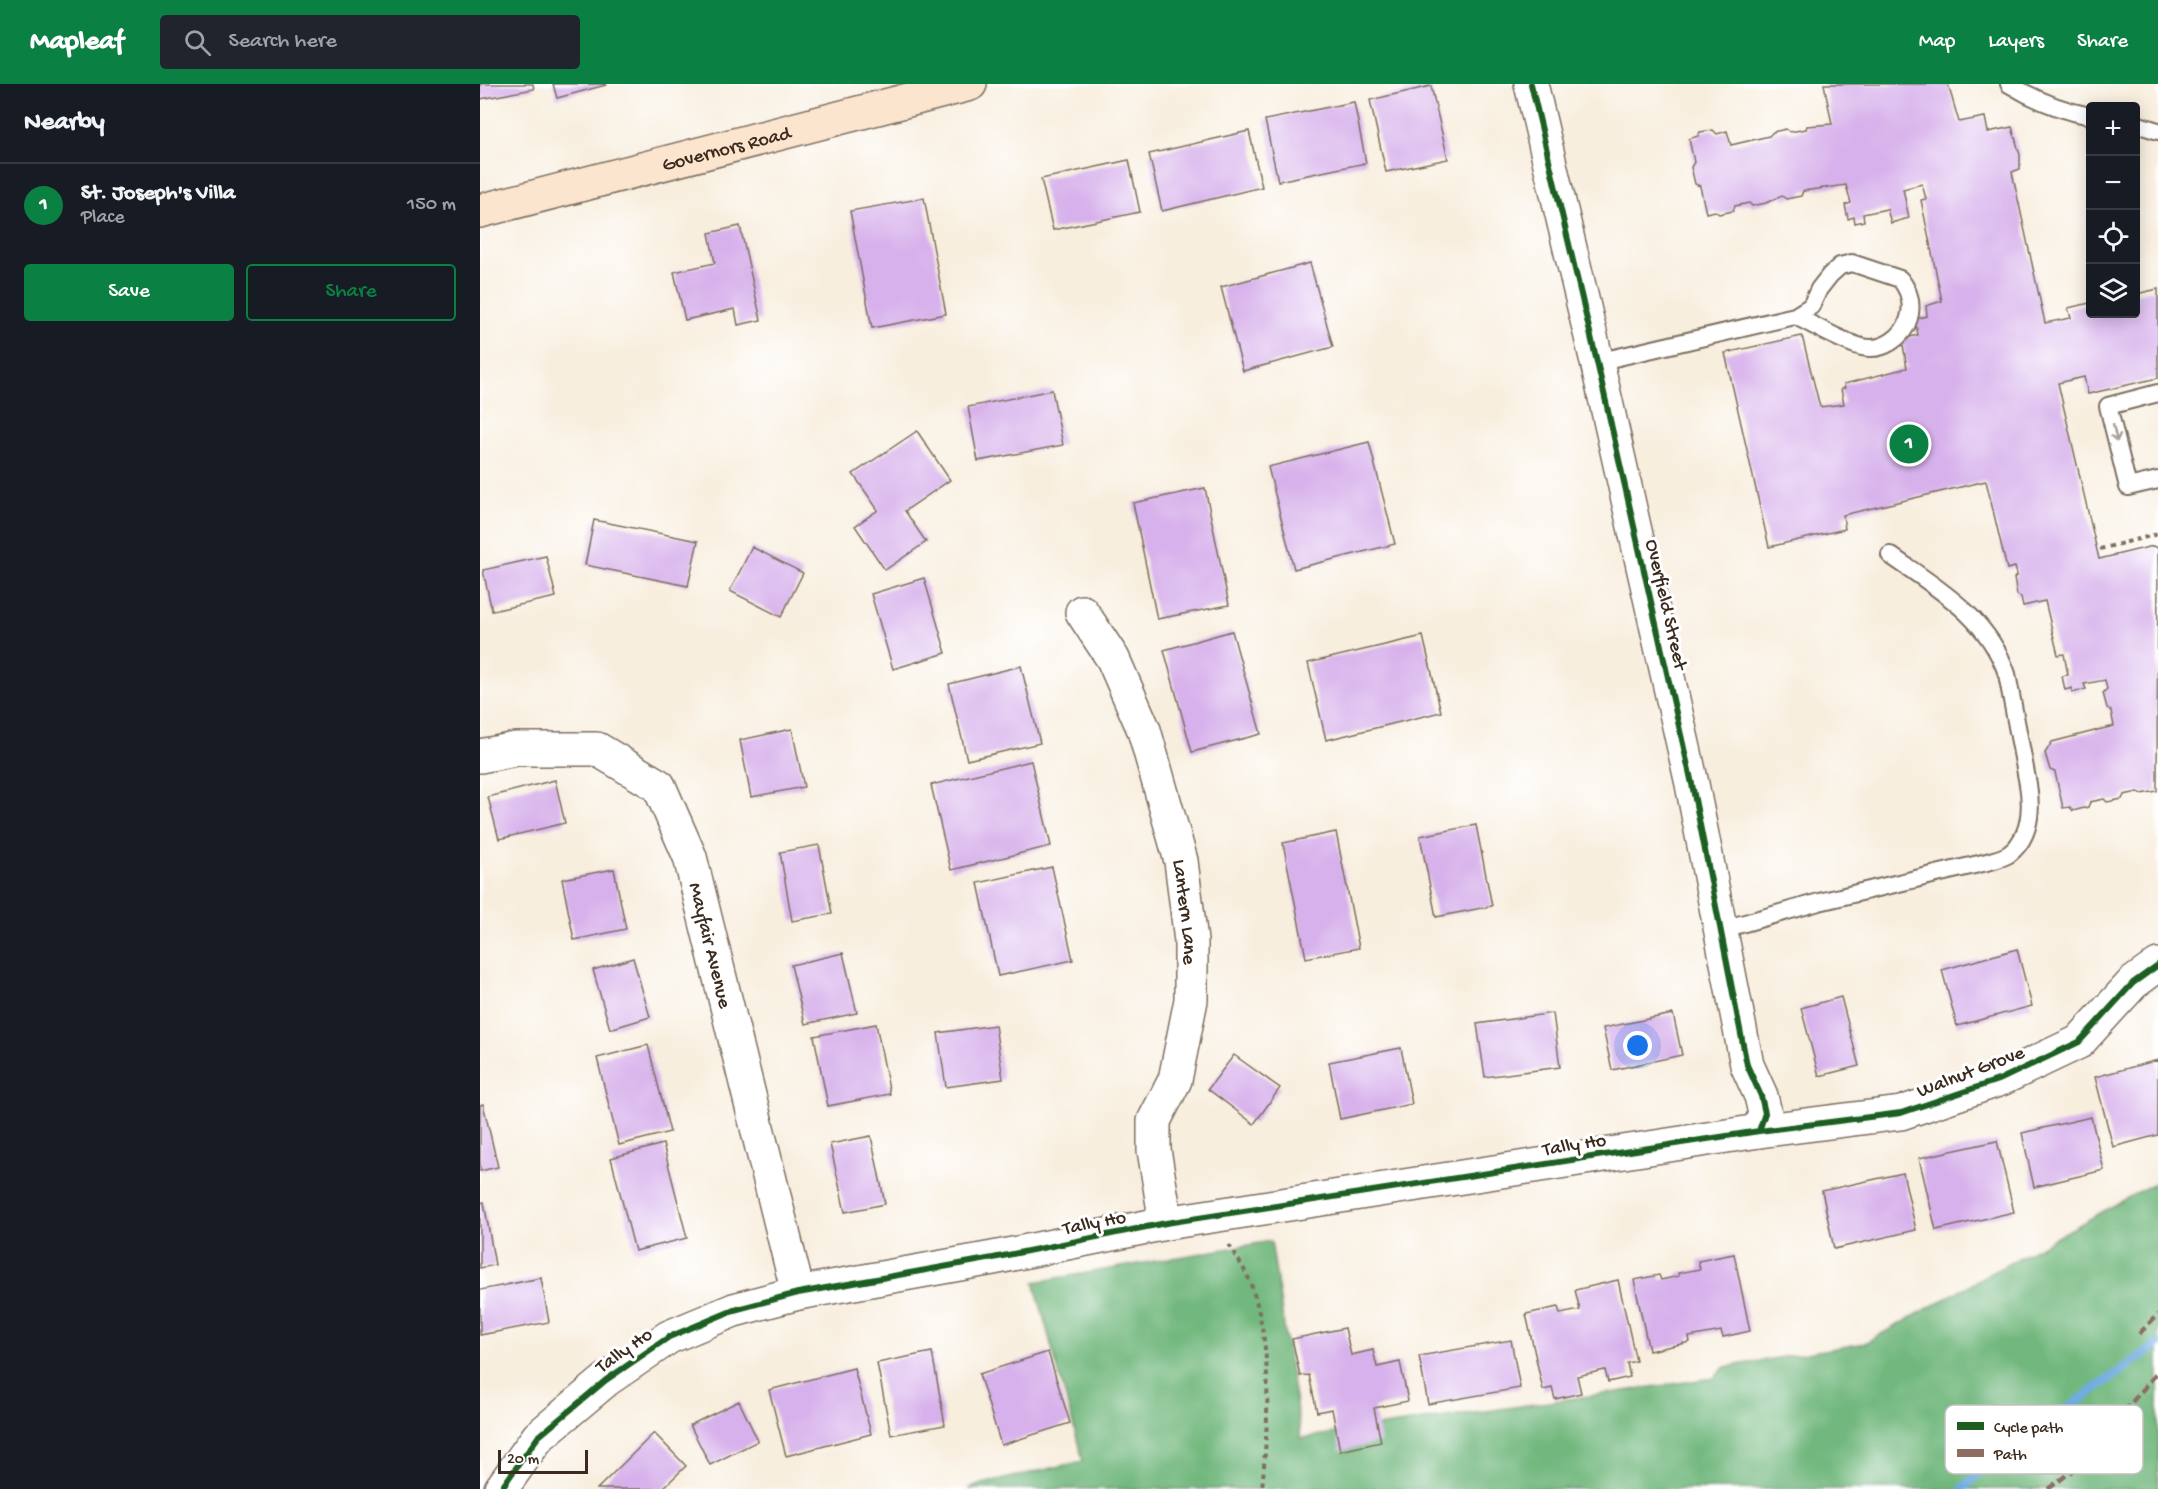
<!DOCTYPE html>
<html lang="en">
<head>
<meta charset="utf-8">
<style>
	:root { --surface:#171b24; --page:#20242c; --text:#f1f3f6; --muted:#9ea1a6; --line:#363941; --accent:#0b8043 }
	body { margin:0; font-family:"Gochi Hand",sans-serif; background:var(--page); color:var(--text) }
	.controls { position:absolute; right:18px; top:18px; display:grid; overflow:hidden; border-radius:6px; box-shadow:0 3px 15px #0003 }
	.controls button { width:54px; height:54px; display:grid; place-items:center; padding:0; border:0; border-bottom:2px solid var(--line); background:var(--surface); color:var(--text); font:30px sans-serif }
	.scale { position:absolute; left:18px; bottom:15px; width:90px; box-sizing:border-box; padding-left:6px; border:3px solid #3b2a1e; border-top:0; font-size:16px; line-height:21px; white-space:nowrap; color:#3b2a1e; -webkit-text-stroke:4px #fff; paint-order:stroke }
	.you { position:absolute; left:1158px; top:962px; width:21px; height:21px; margin:-15px; border:4px solid #fff; border-radius:50%; background:#1a73e8; box-shadow:0 0 0 9px #1a73e833 }
	.badge { display:grid; place-items:center; width:39px; height:39px; border-radius:50%; background:var(--accent); color:#fff; font-size:20px; font-weight:700 }
	.pin { position:absolute; translate:-50% -50%; border:3px solid #fff; box-shadow:0 2px 6px #0006 }
	.list { margin:0; padding:0; list-style:none }
	h2 { display:flex; justify-content:space-between; align-items:center; height:78px; margin:0; padding:0 24px; font-size:26px }
	h2 small { font-size:20px; font-weight:400; color:var(--muted) }
	.list li { display:grid; grid-template-columns:39px 1fr auto; gap:18px; align-items:center; box-sizing:border-box; height:84px; padding:0 24px; border-top:2px solid var(--line) }
	.list b { display:block; font-size:22px; white-space:nowrap }
	.list p { margin:0; font-size:20px; white-space:nowrap; color:var(--muted) }
	.list em { font-size:20px; font-style:normal; color:var(--muted) }
	.actions { display:flex; gap:12px; padding:18px 24px }
	.actions a { flex:1; padding:14px 0; border:2px solid var(--accent); border-radius:6px; text-align:center; font-size:21px; color:var(--accent) }
	.actions .main { background:var(--accent); color:#fff }
	.icon { flex:none; width:33px; height:33px; fill:none; stroke:currentColor; stroke-width:2; stroke-linecap:round; stroke-linejoin:round }
	.map { position:relative; flex:none; width:1678px; height:1405px; overflow:hidden }
	header { display:flex; align-items:center; gap:36px; box-sizing:border-box; height:84px; padding:0 30px; background:var(--accent); color:#fff }
	header strong { font-size:28px }
	nav { display:flex; gap:33px; margin-inline-start:auto; font-size:21px }
	.search { width:420px; height:54px; background:var(--page); display:flex; align-items:center; gap:15px; box-sizing:border-box; padding:0 21px; border-radius:6px; color:var(--muted); font-size:22px }
	main { display:flex }
	aside { flex:1; background:var(--surface) }
	.map>svg:first-child { display:block }
</style>
</head>
<body>
<header>
<strong>Mapleaf</strong>
<div class="search"><svg class="icon" aria-label="search" viewBox="0 0 24 24"><circle cx="10" cy="10" r="6"/><path d="M15 15l6 6"/></svg>Search here</div>
<nav><a>Map</a><a>Layers</a><a>Share</a></nav>
</header>
<main>
<aside>
<h2>Nearby<small></small></h2>
<ul class="list">
<li><span class="badge">1</span><div><b>St. Joseph's Villa</b><p>Place</p></div><em>150 m</em></li>
</ul>
<div class="actions"><a class="main">Save</a><a>Share</a></div>
</aside>
<div class="map">
<svg width="1678" height="1405" viewBox="0 0 1678 1405">
	<rect width="100%" height="100%" fill="#fff"/>
	<filter id="ink" filterUnits="userSpaceOnUse"><feTurbulence type="fractalNoise" baseFrequency=".0167" numOctaves="2"/><feDisplacementMap in="SourceGraphic" scale="12" xChannelSelector="R" yChannelSelector="G"/><feConvolveMatrix kernelMatrix="1 2 1 2 8 2 1 2 1" color-interpolation-filters="sRGB"/></filter>
	<filter id="wash" filterUnits="userSpaceOnUse"><feTurbulence type="fractalNoise" baseFrequency=".008" numOctaves="4" result="noise"/><feDisplacementMap in="SourceGraphic" scale="24" xChannelSelector="R" yChannelSelector="G"/><feGaussianBlur stdDeviation="1.35" result="paint"/><feColorMatrix in="noise" values="0 0 0 0 0 0 0 0 0 0 0 0 0 0 0 0 0 1.4 0 .05"/><feComposite in="paint" operator="in"/></filter>
	<g filter="url(#wash)">
		<rect width="100%" height="100%" fill="#f8eede"/>
		<!-- forest -->
		<path fill="#72b87e" stroke="#56714e" stroke-width="1.5" d="M1678,1097V1405H488L502,1400L603,1377L554,1198L791,1157L821,1354L1234,1294L1245,1283L1385,1259Z"/>
		<g fill="none" stroke-linecap="round" stroke-linejoin="round">
			<!-- stream -->
			<path stroke="#6face1" stroke-width="9" d="M1483,1405L1503,1385L1678,1260"/>
		</g>
		<g id="blocks">
			<!-- building -->
			<path fill="#d7b1eb" d="M0,0H53L54,5L0,15Z
				M73,0H126V1L77,14Z
				M1344,0H1468L1479,38L1505,33L1508,48L1532,43L1540,71V85L1532,88L1565,239L1591,234L1588,224L1610,219V230H1656V210L1678,205V294L1608,310L1604,293L1578,299L1619,475L1673,462L1678,464L1677,707L1662,710L1658,708L1644,711L1642,715L1627,718L1624,715L1610,718L1608,723L1593,727L1590,723L1583,724L1575,688L1570,686L1565,669L1572,658L1634,642L1631,627L1627,624L1623,609L1627,605L1625,596L1604,600L1606,605L1592,609V604L1585,606L1582,592L1588,591L1584,570L1578,571L1565,517L1543,522L1541,513L1537,511L1534,494L1537,491L1535,483L1527,485L1506,397L1363,431L1365,445L1289,463L1245,269L1322,252L1340,323L1364,320L1361,305L1365,304L1364,300L1427,284L1422,255L1438,251L1435,235L1447,232L1446,222L1462,217L1441,116L1446,115L1442,100L1423,105L1429,134L1411,139L1407,125L1383,130L1384,137L1375,139L1374,133L1368,135L1365,121L1371,119L1366,101L1323,107L1321,112L1306,115L1302,112L1286,119L1272,122L1269,119L1255,122L1253,127L1239,130L1235,127L1226,129L1220,102L1215,100L1211,83L1214,78L1209,55L1218,52L1220,48L1233,46L1237,50L1247,47L1251,61L1289,52L1293,48L1306,45L1310,48L1326,45L1327,42L1352,40Z
				M951,2L968,75L906,88L890,16Z
				M874,18L886,79L798,97L785,36Z
				M769,47L782,103L682,127L669,70Z
				M649,76L660,128L573,146L561,95Z
				M444,114L466,230L392,244L370,127Z
				M260,142L281,236L258,241L255,225L205,236L194,188L235,179L229,149Z
				M830,179L853,263L763,287L741,203Z
				M572,306L583,361L498,377L488,323Z
				M437,347L470,396L425,427L446,458L405,486L375,442L398,426L373,390Z
				M889,358L915,460L814,485L788,383Z
				M725,404L749,521L677,535L653,419Z
				M114,436L218,457L208,502L105,481Z
				M272,463L323,489L301,533L250,507Z
				M66,472L76,513L12,527L3,486Z
				M444,494L466,569L413,585L391,510Z
				M752,547L781,650L712,668L684,566Z
				M943,552L961,628L846,656L828,579Z
				M541,582L560,659L487,676L469,600Z
				M312,645L324,703L271,713L260,656Z
				M551,677L571,762L471,786L451,701Z
				M75,696L85,739L19,755L8,713Z
				M996,741L1012,822L956,833L940,752Z
				M856,748L879,864L826,874L803,759Z
				M339,761L352,830L312,837L300,768Z
				M572,783L593,876L518,892L498,799Z
				M134,785L146,845L94,856L82,795Z
				M1537,865L1552,922L1477,942L1462,886Z
				M363,869L377,929L325,940L311,881Z
				M153,874L170,933L130,945L113,886Z
				M1361,913L1379,982L1339,992L1321,924Z
				M1073,929L1080,983L1005,993L997,940Z
				M1193,930L1202,971L1132,986L1123,944Z
				M396,940L410,1010L348,1022L334,952Z
				M515,941L523,995L466,1003L458,949Z
				M168,961L190,1048L139,1061L117,974Z
				M921,964L932,1020L860,1035L849,978Z
				M754,971L800,1004L774,1040L728,1005Z
				M1678,976V1051L1633,1063L1615,993Z
				M3,1020L18,1083L0,1087V1021Z
				M1611,1033L1624,1086L1554,1103L1542,1049Z
				M391,1052L405,1120L365,1128L350,1060Z
				M1517,1057L1534,1128L1456,1146L1439,1074Z
				M183,1060L207,1154L155,1167L131,1074Z
				M1423,1089L1436,1146L1354,1165L1342,1107Z
				M4,1118L15,1181L0,1184V1119Z
				M1254,1170L1270,1247L1243,1253L1241,1247L1209,1253L1210,1258L1169,1267L1154,1196L1179,1191L1181,1196L1199,1192L1198,1189L1220,1185L1218,1177Z
				M61,1194L69,1238L0,1251V1206Z
				M1138,1196L1156,1277L1147,1279L1150,1293L1128,1298L1125,1286L1097,1292L1101,1309L1075,1315L1072,1304L1063,1306L1046,1230L1078,1223L1080,1230L1100,1226L1095,1206Z
				M865,1244L871,1271L893,1266L897,1283L920,1278L928,1317L894,1324L901,1358L860,1367L852,1325L837,1328L829,1291L820,1292L812,1255Z
				M1031,1256L1040,1304L948,1320L939,1272Z
				M452,1268L465,1341L411,1351L397,1279Z
				M568,1268L590,1339L521,1361L499,1290Z
				M374,1284L391,1350L306,1372L289,1306Z
				M259,1317L278,1357L230,1381L210,1341Z
				M174,1349L206,1382L182,1405H117Z"/>
		</g>
	</g>
	<g filter="url(#ink)">
		<use href="#blocks" fill-opacity="0" stroke="#7d6f61" stroke-width="1.5"/>
		<g fill="none" stroke-linecap="round" stroke-linejoin="round">
			<defs>
				<path id="lane" d="M1529,0C1555,16 1580,26 1610,32
					M1656,40L1678,47
					M1372,179L1420,195C1429,206 1433,220 1429,234C1424,253 1403,268 1382,263C1362,258 1334,241 1315,232L1331,222L1339,205L1350,191L1360,182Z
					M1117,278L1315,232
					M1678,309L1628,322L1648,403L1678,396
					M1240,846L1339,818L1507,778C1514,776 1523,774 1529,770C1551,753 1552,725 1548,700L1527,590C1508,533 1457,504 1410,471"/>
				<g id="street">
					<path d="M1051,0L1117,278L1212,700L1267,981L1281,1012L1285,1029L1279,1047"/>
					<path id="s1" d="M602,528L633,575L664,646L701,777L711,857V916L695,996L674,1037V1066L686,1139"/>
					<path id="s2" d="M0,672L36,665H117L179,702L210,773L318,1209"/>
					<path d="M21,1405L58,1353L126,1296L189,1253L254,1226L318,1209L513,1174L686,1139L1279,1047L1421,1029L1521,995L1599,958L1653,899L1678,881"/>
				</g>
				<g id="secondary">
					<path id="s3" d="M0,127L490,0"/>
				</g>
			</defs>
			<!-- lane casing -->
			<use href="#lane" stroke="#7d6f61" stroke-width="20"/>
			<!-- street casing -->
			<use href="#street" stroke="#7d6f61" stroke-width="36"/>
			<!-- secondary casing -->
			<use href="#secondary" stroke="#7d6f61" stroke-width="36"/>
			<!-- path -->
			<path stroke="#7d6f61" stroke-width="4" stroke-dasharray="4.5 4.5" stroke-linecap="butt" d="M1620,465L1678,450
				M749,1161C756,1173 765,1185 770,1198C794,1263 788,1337 782,1405"/>
			<!-- lane -->
			<use href="#lane" stroke="#fff" stroke-width="16"/>
			<!-- street -->
			<use href="#street" stroke="#fff" stroke-width="33"/>
			<!-- secondary -->
			<use href="#secondary" stroke="#fbe5cf" stroke-width="33"/>
			<!-- quiet -->
			<path stroke="#8d6e63" stroke-width="4.5" stroke-dasharray="9 4.5" stroke-linecap="butt" d="M1659,1250L1678,1230
				M1568,1405L1592,1387L1678,1288"/>
			<defs>
				<path id="cycleway" d="M1051,0L1117,278L1212,700L1267,981L1281,1012L1285,1029L1279,1047
					M21,1405L58,1353L126,1296L189,1253L254,1226L318,1209L513,1174L686,1139L1279,1047L1421,1029L1521,995L1599,958L1653,899L1678,881"/>
			</defs>
			<!-- cycleway casing -->
			<use href="#cycleway" stroke="#fff" stroke-width="10"/>
			<!-- cycleway -->
			<use href="#cycleway" stroke="#1b5e20" stroke-width="6"/>
		</g>
		<!-- one-way arrows -->
		<defs><path id="oneway-shaft" d="M-6 0H5M1.5-3L5.5 0L1.5 3" fill="none" stroke-width="1.6" stroke-linecap="round" stroke-linejoin="round" transform="scale(1.5)"/></defs>
		<use stroke="#a79f9a" href="#oneway-shaft" transform="translate(1635 349) rotate(77)"/>
	</g>
	<g text-anchor="middle" stroke-width="6" stroke-linejoin="round" paint-order="stroke">
		<!-- street labels -->
		<g font-size="20" fill="#3b2a1e" stroke="#fff">
			<text dy="7" stroke="none"><textPath href="#s3" startOffset="254">Governors Road</textPath></text>
			<text transform="translate(1188 520) rotate(77)" y="7">Overfield Street</text>
			<text dy="7" stroke="none"><textPath href="#s1" startOffset="321">Lantern Lane</textPath></text>
			<text dy="7" stroke="none"><textPath href="#s2" startOffset="358">Mayfair Avenue</textPath></text>
			<text transform="translate(1490 986) rotate(-21)" y="7">Walnut Grove</text>
			<text transform="translate(1094 1059) rotate(-9)" y="7">Tally Ho</text>
			<text transform="translate(614 1137) rotate(-11)" y="7">Tally Ho</text>
			<text transform="translate(143 1265) rotate(-35)" y="7">Tally Ho</text>
		</g>
	</g>
	<!-- legend -->
	<rect x="1465" y="1321" width="198" height="69" rx="9" fill="#fff" stroke="#c4bfbc" stroke-width="1.5"/>
	<rect x="1477" y="1338" width="27" height="8" fill="#1b5e20"/>
	<rect x="1477" y="1365" width="27" height="8" fill="#8d6e63"/>
	<g font-size="16" fill="#3b2a1e">
		<text x="1514" y="1348">Cycle path</text>
		<text x="1514" y="1375">Path</text>
	</g>
</svg>
<div class="controls">
<button>+</button>
<button>−</button>
<button><svg class="icon" aria-label="locate" viewBox="0 0 24 24"><circle cx="12" cy="12" r="6"/><path d="M12 2v4M12 18v4M2 12h4M18 12h4"/></svg></button>
<button><svg class="icon" aria-label="layers" viewBox="0 0 24 24"><path d="M12 4l9 5-9 5-9-5zM3 14l9 5 9-5"/></svg></button>
</div>
<div class="scale">20 m</div>
<div class="you"></div>
<div class="pin badge" style="left:1429px;top:360px">1</div>
</div>
</main>
</body>
</html>
